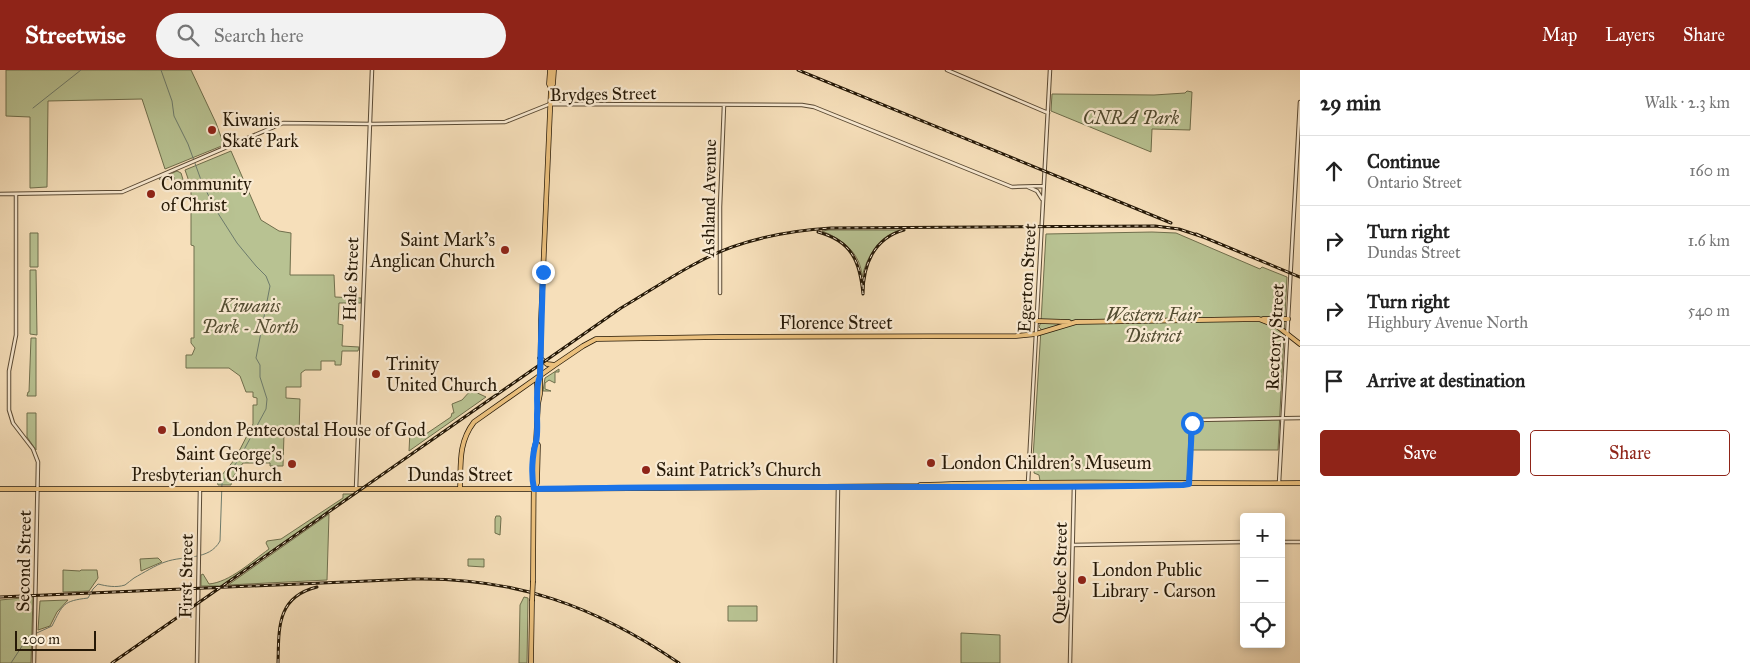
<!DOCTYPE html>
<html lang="en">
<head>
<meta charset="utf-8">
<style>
	:root { --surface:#fff; --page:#f2f2f2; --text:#222; --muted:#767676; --line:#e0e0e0; --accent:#8f2418 }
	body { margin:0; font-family:"IM FELL Great Primer",serif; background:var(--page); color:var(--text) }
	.controls { position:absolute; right:15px; bottom:15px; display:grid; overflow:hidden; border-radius:5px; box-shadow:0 2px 8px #0003 }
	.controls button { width:45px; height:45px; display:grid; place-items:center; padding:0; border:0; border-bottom:1px solid var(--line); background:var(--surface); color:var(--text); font:25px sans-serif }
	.scale { position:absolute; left:15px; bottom:12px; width:81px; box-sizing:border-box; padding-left:5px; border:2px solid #261907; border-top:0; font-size:14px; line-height:18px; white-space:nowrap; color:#261907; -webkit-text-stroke:4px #f9ead2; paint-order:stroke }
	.stop { position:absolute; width:15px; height:15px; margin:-11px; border:4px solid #1a73e8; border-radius:50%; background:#fff }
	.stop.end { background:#1a73e8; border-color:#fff; box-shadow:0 1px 5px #0008 }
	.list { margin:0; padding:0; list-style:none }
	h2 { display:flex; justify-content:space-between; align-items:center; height:65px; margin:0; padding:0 20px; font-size:21px }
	h2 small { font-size:16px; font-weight:400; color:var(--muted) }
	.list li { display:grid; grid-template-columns:32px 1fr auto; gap:15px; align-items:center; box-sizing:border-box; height:70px; padding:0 20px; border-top:1px solid var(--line) }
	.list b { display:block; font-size:19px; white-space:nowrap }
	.list p { margin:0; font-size:16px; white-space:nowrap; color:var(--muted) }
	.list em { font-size:16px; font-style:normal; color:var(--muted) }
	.actions { display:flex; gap:10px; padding:15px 20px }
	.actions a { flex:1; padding:11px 0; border:1px solid var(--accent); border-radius:5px; text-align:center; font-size:18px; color:var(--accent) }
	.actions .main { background:var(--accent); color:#fff }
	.icon { flex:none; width:28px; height:28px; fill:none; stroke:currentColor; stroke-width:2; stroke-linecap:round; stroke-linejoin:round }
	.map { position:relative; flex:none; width:1300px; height:593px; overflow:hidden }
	header { display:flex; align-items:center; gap:30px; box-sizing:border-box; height:70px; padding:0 25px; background:var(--accent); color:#fff }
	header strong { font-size:24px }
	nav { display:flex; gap:28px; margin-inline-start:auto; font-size:18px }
	.search { width:350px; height:45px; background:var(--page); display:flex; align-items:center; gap:12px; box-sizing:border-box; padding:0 18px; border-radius:28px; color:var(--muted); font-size:19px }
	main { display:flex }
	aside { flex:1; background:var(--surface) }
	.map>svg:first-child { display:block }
</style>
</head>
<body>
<header>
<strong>Streetwise</strong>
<div class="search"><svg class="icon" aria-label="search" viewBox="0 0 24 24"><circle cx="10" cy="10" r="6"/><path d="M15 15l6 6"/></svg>Search here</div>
<nav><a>Map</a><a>Layers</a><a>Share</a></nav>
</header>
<main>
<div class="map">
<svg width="1300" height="593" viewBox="0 0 1300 593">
	<rect width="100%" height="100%" fill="#f6dfba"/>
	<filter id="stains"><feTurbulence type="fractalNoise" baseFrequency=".004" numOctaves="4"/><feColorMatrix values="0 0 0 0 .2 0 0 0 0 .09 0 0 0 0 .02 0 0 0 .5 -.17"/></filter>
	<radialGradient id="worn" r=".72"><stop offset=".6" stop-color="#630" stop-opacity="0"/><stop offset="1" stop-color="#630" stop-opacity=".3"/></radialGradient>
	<!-- green -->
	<path fill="#b8c292" stroke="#6f6e4c" d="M6,0H191L216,53L224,75L165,99L142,29L48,31L47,117L30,118V47L6,46Z
		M1187,21L1192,22L1190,60L1152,59L1151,82L1051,41L1052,24L1154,25L1185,23Z
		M231,81L261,150L279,161L291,163L290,205H334L335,227L361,228V233H339L338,254L343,255L342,276L359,277L358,281H342L341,295H335V291H321V300H305L301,303V317H286V328L300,329L299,364H284L283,396H270V393H243L233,407L231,415H218L217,411L235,389L253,354V335H257V328L253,327V322H246L240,306L229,298H186V285H192L195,278L191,273V268H194V176L191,175V117L185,100Z
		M177,101L181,103L185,116L175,117L174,107L162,111L159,109Z
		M829,160H900C879,167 867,186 862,207C861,183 842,169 822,161Z
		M1152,162L1176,163L1260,199L1262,197L1287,207L1278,380H1189L1187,411H1040L1039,405L1034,403L1035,391L1033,388L1041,259L1039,257L1041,252L1046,164Z
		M30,163H38V197H30Z
		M30,200H36L37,265L30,264Z
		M31,268H36V326H27L28,322H29Z
		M559,299V302H555V313L549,310L545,313V319L551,321H543L545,308Z
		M471,320L486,327L409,381L410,361L417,362L423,366L451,347L452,343H454L452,334L462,330Z
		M27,343H36V380L27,367Z
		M343,424H352L221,516H201V505L203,504L209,514C230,512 251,492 269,479L266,473L267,471L281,469L343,428Z
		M329,444L327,510L228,515Z
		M496,446H500L501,448L500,465L495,463V449Z
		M158,488L162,492L141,501L140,489Z
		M468,489H484V497L468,496Z
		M63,500L80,501L81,500H97L98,508L89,521L63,522Z
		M33,527L31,593H0V530Z
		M524,527L528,528L527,593H519L520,535Z
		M68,530L57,542L50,556L38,560L40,531Z
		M728,536H757V551H728Z
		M961,563L1000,565V593H961Z"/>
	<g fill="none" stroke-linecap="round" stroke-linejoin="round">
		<!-- stream -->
		<path stroke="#6d7b6c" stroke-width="1" d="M33,38L81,0
			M11,593L28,567L52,556C63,534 63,531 88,528L93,519L98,514C106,516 116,518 125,515C128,513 131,510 134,508C143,503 156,495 165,492C184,485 209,491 220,471L222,413L239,389L266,339L267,329L260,307V295L256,288L270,216L266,206L256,196L237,173L214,137L201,110L188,74L174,46L172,31L161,0"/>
		<defs>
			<path id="minor" d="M947,0L1048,43
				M1028,117L1037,121L1042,129
				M0,124L122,122L283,53L373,54L505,52L550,34L802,35L814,37L1012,117L1043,116
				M16,124V265L9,301V340L13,353L33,379L38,392L34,593
				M720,223V137L724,35
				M1189,412L1191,356L1195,350L1300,348
				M1028,413L1050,0
				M1279,413L1300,32
				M356,419L372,0
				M1281,472H1300
				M1073,475L1244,472
				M197,593L200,419
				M835,593L838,417
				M1070,593L1074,415"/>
			<path id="major" d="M550,0L549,14L551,18
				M1263,249H1288
				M1037,251L1069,252
				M540,288L547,294L555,295
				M538,331L537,314L539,306
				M919,416L920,415C1047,410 1174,414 1300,413
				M0,419H527L919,416L985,417L1185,414
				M460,419C461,394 458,373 474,352L555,295L583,276L596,269L719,267L1016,266L1036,264L1076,252L1259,249L1277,256L1300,274
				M534,419L537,413L538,375L536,372
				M533,511L534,380L536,372L538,334L540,324L541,250L551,18L553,14L554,0
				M531,593L532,531"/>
		</defs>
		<!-- minor casing -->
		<use href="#minor" stroke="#5a4a34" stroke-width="4.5"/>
		<!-- major casing -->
		<use href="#major" stroke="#261907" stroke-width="5.5"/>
		<!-- minor -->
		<use href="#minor" stroke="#f9ead2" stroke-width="2.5"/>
		<!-- major -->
		<use href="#major" stroke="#ebc07d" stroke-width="4"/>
		<defs>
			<path id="rail" d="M798,0L1171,153
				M818,162C852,171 860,192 863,224C863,195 874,168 904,160
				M1196,164L1300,207
				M0,527L413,509C515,507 595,536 679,593
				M112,593L621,238C657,217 693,191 732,177C763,166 798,160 831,158L1155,156L1179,159L1203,167
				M278,593C279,559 276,527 317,517"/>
		</defs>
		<!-- rail casing -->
		<use href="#rail" stroke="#261907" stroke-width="3"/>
		<!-- rail -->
		<use href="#rail" stroke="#f9ead2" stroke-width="1" stroke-dasharray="4" stroke-linecap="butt"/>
		<defs>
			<path id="major-bridge" d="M532,531L533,511"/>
		</defs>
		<!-- major-bridge casing -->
		<use href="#major-bridge" stroke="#261907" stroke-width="5.5" stroke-linecap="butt"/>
		<!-- major-bridge -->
		<use href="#major-bridge" stroke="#ebc07d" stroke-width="4"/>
	</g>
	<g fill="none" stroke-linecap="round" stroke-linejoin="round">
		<!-- route -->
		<path stroke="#1a73e8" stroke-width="6" d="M543,202L540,306C535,319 538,332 537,345C537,353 538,364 536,372C532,385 531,405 534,419C750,414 966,420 1183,415L1189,414L1192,353"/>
	</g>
	<!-- markers -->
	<g fill="#8f2418" stroke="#f9ead2" stroke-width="2">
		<circle cx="212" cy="60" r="5"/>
		<circle cx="151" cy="124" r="5"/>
		<circle cx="505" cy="180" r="5"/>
		<circle cx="376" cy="304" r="5"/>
		<circle cx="162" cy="360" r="5"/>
		<circle cx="931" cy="393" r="5"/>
		<circle cx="292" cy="394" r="5"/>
		<circle cx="646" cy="400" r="5"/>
		<circle cx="1082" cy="510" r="5"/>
	</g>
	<g text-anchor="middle" stroke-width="4.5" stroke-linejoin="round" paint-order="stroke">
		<!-- street labels -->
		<g font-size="18" fill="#261907" stroke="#f9ead2">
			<text transform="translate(603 24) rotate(-1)" y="6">Brydges Street</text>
			<text transform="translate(709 128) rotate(-89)" y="6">Ashland Avenue</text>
			<text transform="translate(1027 208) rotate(-87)" y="6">Egerton Street</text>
			<text transform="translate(351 209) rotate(-88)" y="6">Hale Street</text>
			<text x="836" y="259">Florence Street</text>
			<text transform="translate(1275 267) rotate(-87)" y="6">Rectory Street</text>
			<text x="460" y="411">Dundas Street</text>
			<text transform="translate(24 491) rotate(-89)" y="6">Second Street</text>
			<text transform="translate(1060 503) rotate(-89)" y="6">Quebec Street</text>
			<text transform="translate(186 506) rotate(-89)" y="6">First Street</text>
		</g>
		<!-- park labels -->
		<g font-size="18" font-style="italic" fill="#524c31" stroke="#f9ead2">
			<text x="1131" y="54">CNRA Park</text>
			<text x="250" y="242">Kiwanis<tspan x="250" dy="21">Park - North</tspan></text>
			<text x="1153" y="251">Western Fair<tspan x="1153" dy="21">District</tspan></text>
		</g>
		<!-- poi labels -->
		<g font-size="18" fill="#261907" stroke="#f9ead2" text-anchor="start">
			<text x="222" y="56">Kiwanis<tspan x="222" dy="21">Skate Park</tspan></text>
			<text x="161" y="120">Community<tspan x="161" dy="21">of Christ</tspan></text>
			<text x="495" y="176" text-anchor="end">Saint Mark's<tspan x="495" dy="21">Anglican Church</tspan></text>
			<text x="386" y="300">Trinity<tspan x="386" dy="21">United Church</tspan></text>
			<text x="172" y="366">London Pentecostal House of God</text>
			<text x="282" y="390" text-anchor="end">Saint George's<tspan x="282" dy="21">Presbyterian Church</tspan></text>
			<text x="941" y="399">London Children's Museum</text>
			<text x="656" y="406">Saint Patrick's Church</text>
			<text x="1092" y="506">London Public<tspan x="1092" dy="21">Library - Carson</tspan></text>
		</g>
	</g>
	<rect width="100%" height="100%" filter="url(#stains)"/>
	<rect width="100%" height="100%" fill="url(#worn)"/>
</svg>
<div class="controls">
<button>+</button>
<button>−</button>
<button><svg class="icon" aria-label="locate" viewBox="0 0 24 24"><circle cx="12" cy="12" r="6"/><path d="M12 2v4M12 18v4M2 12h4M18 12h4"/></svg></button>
</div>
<div class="scale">200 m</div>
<div class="stop" style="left:1192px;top:353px"></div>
<div class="stop end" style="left:543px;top:202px"></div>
</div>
<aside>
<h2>29 min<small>Walk · 2.3 km</small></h2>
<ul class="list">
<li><svg class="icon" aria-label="ahead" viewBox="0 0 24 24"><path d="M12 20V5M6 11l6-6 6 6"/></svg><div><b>Continue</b><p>Ontario Street</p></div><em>160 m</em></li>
<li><svg class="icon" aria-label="right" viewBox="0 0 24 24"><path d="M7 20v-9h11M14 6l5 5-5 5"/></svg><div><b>Turn right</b><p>Dundas Street</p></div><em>1.6 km</em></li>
<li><svg class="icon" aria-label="right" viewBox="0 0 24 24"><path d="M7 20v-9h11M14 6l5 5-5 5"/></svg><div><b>Turn right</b><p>Highbury Avenue North</p></div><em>540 m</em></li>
<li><svg class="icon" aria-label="arrive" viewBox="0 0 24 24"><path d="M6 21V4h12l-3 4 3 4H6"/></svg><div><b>Arrive at destination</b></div></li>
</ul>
<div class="actions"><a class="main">Save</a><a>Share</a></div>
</aside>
</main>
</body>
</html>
